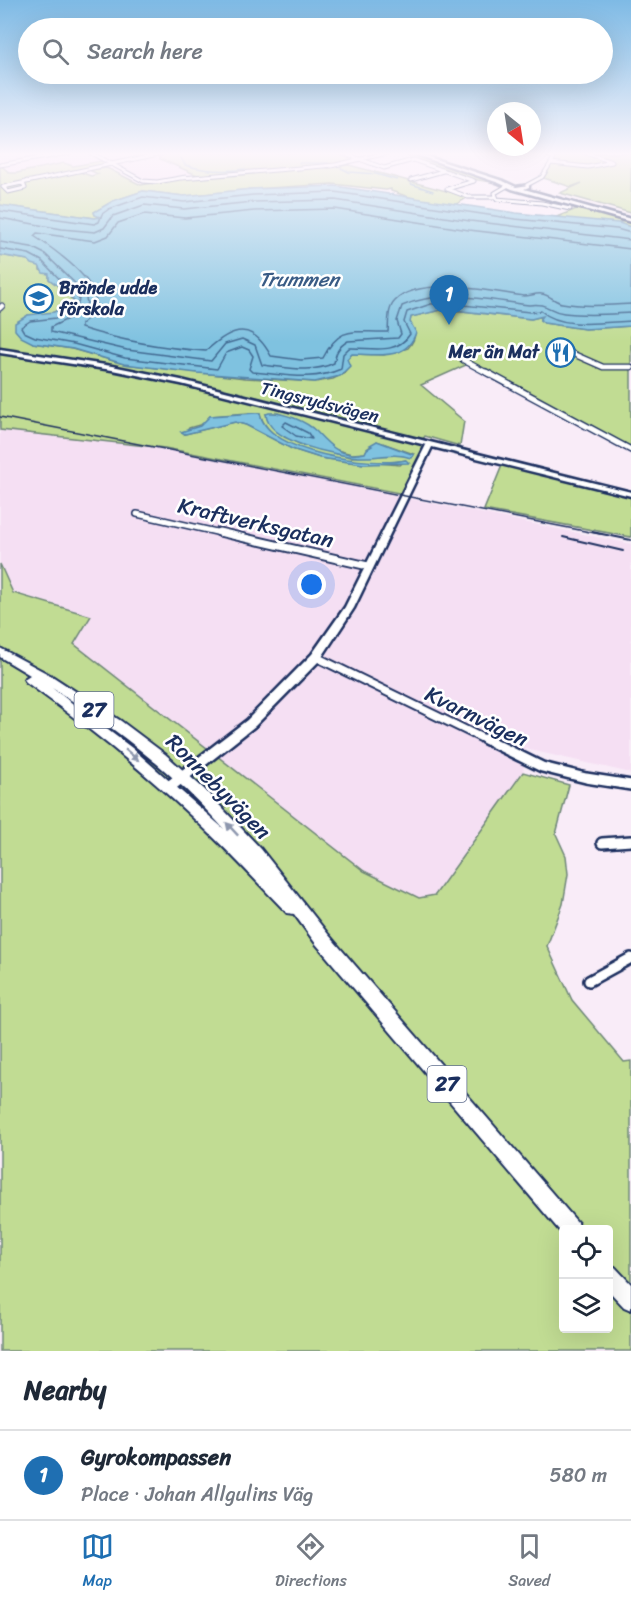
<!DOCTYPE html>
<html lang="en">
<head>
<meta charset="utf-8">
<style>
	:root { --surface:#fff; --page:#f2f2f3; --text:#1f2937; --muted:#747a83; --line:#e0e1e3; --accent:#1f6fb2 }
	body { margin:0; font-family:Sriracha,sans-serif; background:var(--page); color:var(--text) }
	.controls { position:absolute; right:18px; bottom:18px; display:grid; overflow:hidden; border-radius:6px; box-shadow:0 6px 24px #0002 }
	.controls button { width:54px; height:54px; display:grid; place-items:center; padding:0; border:0; border-bottom:2px solid var(--line); background:var(--surface); color:var(--text); font:30px sans-serif }
	.compass { position:absolute; left:487px; top:102px; width:54px; height:54px; border-radius:50%; background:var(--surface); box-shadow:0 6px 24px #0002; rotate:150deg }
	.you { position:absolute; left:312px; top:585px; width:21px; height:21px; margin:-15px; border:4px solid #fff; border-radius:50%; background:#1a73e8; box-shadow:0 0 0 9px #1a73e833 }
	.badge { display:grid; place-items:center; width:39px; height:39px; border-radius:50%; background:var(--accent); color:#fff; font-size:20px; font-weight:700 }
	.pin { position:absolute; translate:-50% -50px; filter:drop-shadow(0 2px 3px #0008) }
	.pin::after { content:''; position:absolute; top:32px; width:21px; height:18px; background:inherit; clip-path:polygon(0 0,100% 0,50% 100%) }
	.list { margin:0; padding:0; list-style:none }
	h2 { display:flex; justify-content:space-between; align-items:center; height:78px; margin:0; padding:0 24px; font-size:26px }
	h2 small { font-size:20px; font-weight:400; color:var(--muted) }
	.list li { display:grid; grid-template-columns:39px 1fr auto; gap:18px; align-items:center; box-sizing:border-box; height:90px; padding:0 24px; border-top:2px solid var(--line) }
	.list b { display:block; font-size:22px; white-space:nowrap }
	.list p { margin:0; font-size:20px; white-space:nowrap; color:var(--muted) }
	.list em { font-size:20px; font-style:normal; color:var(--muted) }
	.icon { flex:none; width:33px; height:33px; fill:none; stroke:currentColor; stroke-width:2; stroke-linecap:round; stroke-linejoin:round }
	.map { position:relative; flex:none; width:631px; height:1351px; overflow:hidden }
	.search { position:absolute; background:var(--surface); box-shadow:0 6px 24px #0002; left:18px; right:18px; top:18px; height:66px; display:flex; align-items:center; gap:15px; box-sizing:border-box; padding:0 21px; border-radius:33px; color:var(--muted); font-size:22px }
	.sheet { height:168px; background:var(--surface) }
	nav { display:flex; justify-content:space-around; align-items:center; box-sizing:border-box; height:84px; border-top:2px solid var(--line); background:var(--surface); font-size:16px; color:var(--muted) }
	nav a { display:grid; justify-items:center; gap:3px }
	nav .on { color:var(--accent) }
	.map>svg:first-child { display:block }
</style>
</head>
<body>
<div class="map">
<svg width="631" height="1351" viewBox="0 0 631 1351">
	<rect width="100%" height="100%" fill="#f9ecf8"/>
	<filter id="ink" filterUnits="userSpaceOnUse"><feTurbulence type="fractalNoise" baseFrequency=".0167" numOctaves="2"/><feDisplacementMap in="SourceGraphic" scale="12" xChannelSelector="R" yChannelSelector="G"/><feConvolveMatrix kernelMatrix="1 2 1 2 8 2 1 2 1" color-interpolation-filters="sRGB"/></filter>
	<g filter="url(#ink)">
		<!-- built -->
		<path fill="#f5dff3" d="M0,153H163L160,159L198,175L149,182L114,163L73,166L64,163L32,171L10,173L0,165Z
			M458,153H498L546,165L542,174L521,181L509,179L440,157Z
			M0,430L165,448L631,544V773L526,749L523,772L434,895L419,898L364,871L74,644L91,616L13,592L0,564Z"/>
		<!-- green -->
		<path fill="#c1dc93" stroke="#6e8678" stroke-width="1.5" fill-rule="evenodd" d="M160,153H342L358,159L330,167L349,165L465,196V199L455,205L415,199L391,191V189L386,190L332,184L252,189L184,196L143,191L113,201L94,212L95,215L100,217L95,218L0,205V165L10,173H17L64,163L73,166L107,160L113,163L77,171L91,176L98,174L89,170L107,168L141,185L197,175L160,159Z
			M399,153H411L499,183L478,180Z
			M547,153H631V213L560,193L582,183L571,187L544,178L556,157Z
			M579,208L631,222V227L617,223L554,218Z
			M0,255L28,260L40,266V270L49,274V279L65,291L74,302L50,314L28,315L33,343L72,349L124,364L245,378L315,382L333,379L345,373L347,359L352,354L384,355L408,348C418,337 415,332 410,322L411,317L445,309L531,319L543,316L540,320L544,323L585,329L631,326V450L468,364L421,385L464,421L460,446L425,436L420,443L425,449L404,494L165,448L0,430ZM248,413H260C269,456 372,468 406,460L400,465L378,463L364,464L320,458L292,449L246,425L235,422L185,434L189,428L203,424L210,416ZM278,413L312,428L333,449L352,454L365,453L367,449L377,441L414,454L411,457L400,455L351,457L302,445L284,437L266,414Z
			M503,463L631,494V537L484,510Z
			M0,564L13,593L91,616L74,644L364,871L419,898L435,895L523,772L569,785L556,834L566,856L568,874L563,904L547,946L572,1000L624,1062L631,1061V1351H0ZM564,1230H608V1328H564Z"/>
		<!-- water -->
		<path fill="#7fc2e0" stroke="#5787ac" stroke-width="1.5" d="M335,186L516,213L619,223L631,227V326L585,329L544,323L540,320L543,316L531,319L445,309L411,317L410,322L416,332C407,362 376,354 352,354L347,359L350,366L340,376L315,382L197,373L124,364L73,349L33,343L21,337L15,330V323L28,315L54,312L74,301L65,291L49,279V274L43,273L39,266L32,264L28,260L0,255V205L95,218L100,217L95,215L94,212L113,201L143,191L184,196L252,189Z
			M256,413H260C266,454 374,467 406,460L409,463L364,464L320,458L292,449L246,425L235,422L185,434L181,432L200,426L210,416Z
			M269,413C283,412 306,421 317,432C331,447 341,458 365,453L367,449L372,446L370,445L377,441L414,455L411,458C394,452 377,458 359,457C337,456 267,442 266,414Z"/>
		<g fill="none" stroke-linecap="round" stroke-linejoin="round">
			<!-- shore -->
			<path stroke="#436a92" stroke-width="1.5" d="M0,211L94,224L99,222L102,214L109,209L143,197L184,202L253,195L335,192L515,219L617,229L631,233
				M0,218L62,229L95,232L104,228L113,216L144,205L184,209L253,202L335,200L470,221L631,240
				M0,242L31,247L45,254L85,293L87,303L82,312L51,327V332L127,350L211,361L225,344L242,339L255,345L262,365C286,367 311,374 334,363C336,352 338,347 348,341L398,338L401,334L397,321L402,306C442,288 487,300 529,305C548,302 547,311 564,313C586,316 609,314 631,313
				M0,249L29,254L42,261L79,299L77,307L56,318L30,321L21,327L24,332L35,337L74,344L125,358L217,369L226,353L242,347L249,350L253,356L249,369L252,372C282,374 312,382 341,369L343,354L349,348C371,347 396,356 410,334L404,322L407,312L431,304L444,303L530,312L541,311C563,330 604,322 631,321
				M631,249L469,230L335,209L254,211L185,218L144,214L118,223L108,236L95,241L37,233L34,236C52,248 95,278 96,301C96,312 89,318 81,324V328C122,341 163,348 206,351C233,326 252,321 271,356L301,360L323,358C340,324 354,333 388,332C389,322 387,309 395,301C420,275 492,292 524,296C530,296 536,293 542,294C550,295 555,302 562,303C585,307 608,305 631,304
				M286,422L308,433L312,439L296,436L282,426Z"/>
			<!-- stream -->
			<path stroke="#5787ac" stroke-width="1.5" d="M181,158L185,165C205,171 224,172 245,169
				M299,163H328
				M341,168L349,172L376,174L397,180
				M411,184L433,191
				M619,223L623,221"/>
			<defs>
				<path id="street-far4" d="M91,153L143,181L157,182L186,177
					M343,153L384,168L413,160L474,181L447,189L468,197H495
					M551,163L588,167L612,162L586,153
					M0,165L69,153
					M331,166L387,153
					M182,178L335,165
					M411,180L443,171
					M27,181L23,183L25,188L8,192L3,187L163,153
					M527,185L542,177L554,158L543,153
					M507,186L495,193L497,199L542,203L570,209"/>
				<path id="street-far3" d="M0,308L2,306
					M555,346L603,367H631
					M463,360L489,374"/>
				<path id="street-far2" d="M486,372L631,450
					M137,514L225,534"/>
				<path id="street-far1" d="M219,532L368,566
					M316,657L488,741"/>
				<path id="street" d="M485,739L542,767L586,778L631,785
					M602,843L631,841
					M589,981L631,958"/>
				<path id="secondary" d="M411,153H416L503,181L516,187L529,185V187L524,189L631,219V222L512,189L499,183Z
					M0,349L112,366L181,380L631,492V496L432,447L354,608L320,660L255,726L173,791L169,792L165,791L163,787L165,783L247,720L312,654L345,607L426,445L181,384L112,370L0,353Z"/>
				<path id="primary" d="M0,648L52,676L121,721L165,754L205,790L261,849L328,934L578,1223L581,1230H564V1236L316,944L294,914L287,913C255,880 224,846 190,815C139,767 83,723 26,682L24,679L30,675L0,657ZM52,688C116,728 174,773 224,829L132,748Z
					M608,1264L615,1267L631,1284V1310L624,1307L608,1290Z"/>
			</defs>
			<!-- street-far4 casing -->
			<use href="#street-far4" stroke="#1b2f5e" stroke-width="5"/>
			<!-- street-far3 casing -->
			<use href="#street-far3" stroke="#1b2f5e" stroke-width="7"/>
			<!-- street-far2 casing -->
			<use href="#street-far2" stroke="#1b2f5e" stroke-width="8"/>
			<!-- street-far1 casing -->
			<use href="#street-far1" stroke="#1b2f5e" stroke-width="11"/>
			<!-- street casing -->
			<use href="#street" stroke="#1b2f5e" stroke-width="14"/>
			<!-- secondary casing -->
			<use href="#secondary" stroke="#1b2f5e" stroke-width="5"/>
			<!-- primary casing -->
			<use href="#primary" stroke="#1b2f5e" stroke-width="4"/>
			<!-- street-far4 -->
			<use href="#street-far4" stroke="#fff" stroke-width="3"/>
			<!-- street-far3 -->
			<use href="#street-far3" stroke="#fff" stroke-width="4.5"/>
			<!-- street-far2 -->
			<use href="#street-far2" stroke="#fff" stroke-width="5"/>
			<!-- street-far1 -->
			<use href="#street-far1" stroke="#fff" stroke-width="7"/>
			<!-- street -->
			<use href="#street" stroke="#fff" stroke-width="9"/>
			<!-- secondary -->
			<use href="#secondary" fill="#fff" fill-rule="evenodd"/>
			<!-- primary -->
			<use href="#primary" fill="#fff" fill-rule="evenodd"/>
			<!-- rail-far1 -->
			<path stroke="#1b2f5e" stroke-width="1.5" d="M0,417L600,534"/>
			<!-- rail -->
			<path stroke="#1b2f5e" stroke-width="2" d="M592,532L631,540
				M563,537L623,551"/>
		</g>
		<!-- one-way arrows -->
		<defs><path id="oneway-solid" d="M-6-.8H1V-3.2L6.5 0L1 3.2V.8H-6Z" transform="scale(1.5)"/></defs>
		<g fill="#8d97ae">
			<use href="#oneway-solid" transform="translate(132 755) rotate(40)"/>
			<use href="#oneway-solid" transform="translate(232 829) rotate(-133)"/>
		</g>
	</g>
	<!-- sky -->
	<linearGradient id="sky" x2="0" y2="1"><stop stop-color="#7ebae5"/><stop offset="0.45" stop-color="#fcf6fc"/><stop offset="1" stop-color="#fcf6fc" stop-opacity="0"/></linearGradient>
	<rect width="631" height="342" fill="url(#sky)"/>
	<!-- icons -->
	<defs>
		<symbol id="school-ring" viewBox="-11 -11 22 22"><circle r="9.5" fill="#fff" stroke="#1f6fb2" stroke-width="1.5"/><path d="M0-5L7-2L0 1L-7-2ZM-4 1L0 2.5L4 1V4Q0 6-4 4Z" fill="#1f6fb2"/></symbol>
		<symbol id="restaurant-ring" viewBox="-11 -11 22 22"><circle r="9.5" fill="#fff" stroke="#1f6fb2" stroke-width="1.5"/><path d="M-5-6h1v4h1v-4h1v4h1v-4h1v5L-1.5 .5V6h-2V.5L-5-1ZM5-6V6H3V1.5H1.5Q1.5-4 5-6Z" fill="#1f6fb2"/></symbol>
	</defs>
	<g fill-rule="evenodd">
		<use href="#school-ring" x="22" y="282" width="33" height="33"/>
		<use href="#restaurant-ring" x="544" y="336" width="33" height="33"/>
	</g>
	<g text-anchor="middle" stroke-width="5" stroke-linejoin="round" paint-order="stroke">
		<!-- far-poi labels -->
		<g font-size="18" font-weight="bold" fill="#1b2f5e" stroke="#fff" text-anchor="start">
			<text x="59" y="294">Brände udde<tspan x="59" dy="21">förskola</tspan></text>
			<text x="539" y="358" text-anchor="end">Mer än Mat</text>
		</g>
		<!-- far-street labels -->
		<g font-size="18" fill="#1b2f5e" stroke="#fff">
			<text transform="translate(320 402) rotate(14)" y="6">Tingsrydsvägen</text>
		</g>
		<!-- far-water labels -->
		<g font-size="20" font-style="italic" fill="#395b85" stroke="#fff">
			<text x="299" y="286">Trummen</text>
		</g>
		<!-- shield labels -->
		<g fill="#fff" stroke="#5f6d8e" stroke-width="1.5">
			<rect x="74.5" y="692" width="39" height="36" rx="4.5"/>
			<rect x="427.5" y="1066" width="39" height="36" rx="4.5"/>
		</g>
		<g font-size="21" font-weight="bold" fill="#1b2f5e">
			<text x="94" y="717">27</text>
			<text x="447" y="1091">27</text>
		</g>
		<!-- street labels -->
		<g font-size="22" fill="#1b2f5e" stroke="#fff">
			<text transform="translate(256 522) rotate(13)" y="8">Kraftverksgatan</text>
			<text transform="translate(477 716) rotate(26)" y="8">Kvarnvägen</text>
			<text transform="translate(219 786) rotate(45)" y="8">Ronnebyvägen</text>
		</g>
	</g>
</svg>
<div class="controls">
<button><svg class="icon" aria-label="locate" viewBox="0 0 24 24"><circle cx="12" cy="12" r="6"/><path d="M12 2v4M12 18v4M2 12h4M18 12h4"/></svg></button>
<button><svg class="icon" aria-label="layers" viewBox="0 0 24 24"><path d="M12 4l9 5-9 5-9-5zM3 14l9 5 9-5"/></svg></button>
</div>
<svg class="compass" viewBox="-18 -18 36 36"><path d="M0-13l5 13h-10z" fill="#e53935"/><path d="M0 13l5-13h-10z" fill="#747a83"/></svg>
<div class="you"></div>
<div class="pin badge" style="left:449px;top:325px">1</div>
<div class="search"><svg class="icon" aria-label="search" viewBox="0 0 24 24"><circle cx="10" cy="10" r="6"/><path d="M15 15l6 6"/></svg>Search here</div>
</div>
<section class="sheet">
<h2>Nearby<small></small></h2>
<ul class="list">
<li><span class="badge">1</span><div><b>Gyrokompassen</b><p>Place · Johan Allgulins Väg</p></div><em>580 m</em></li>
</ul>
</section>
<nav>
<a class="on"><svg class="icon" aria-label="map" viewBox="0 0 24 24"><path d="M3 6l6-2 6 2 6-2v14l-6 2-6-2-6 2zM9 4v14M15 6v14"/></svg>Map</a>
<a><svg class="icon" aria-label="directions" viewBox="0 0 24 24"><path d="M12 3l9 9-9 9-9-9zM9 14v-3h6M13 9l2 2-2 2"/></svg>Directions</a>
<a><svg class="icon" aria-label="saved" viewBox="0 0 24 24"><path d="M7 4h10v16l-5-4-5 4z"/></svg>Saved</a>
</nav>
</body>
</html>
